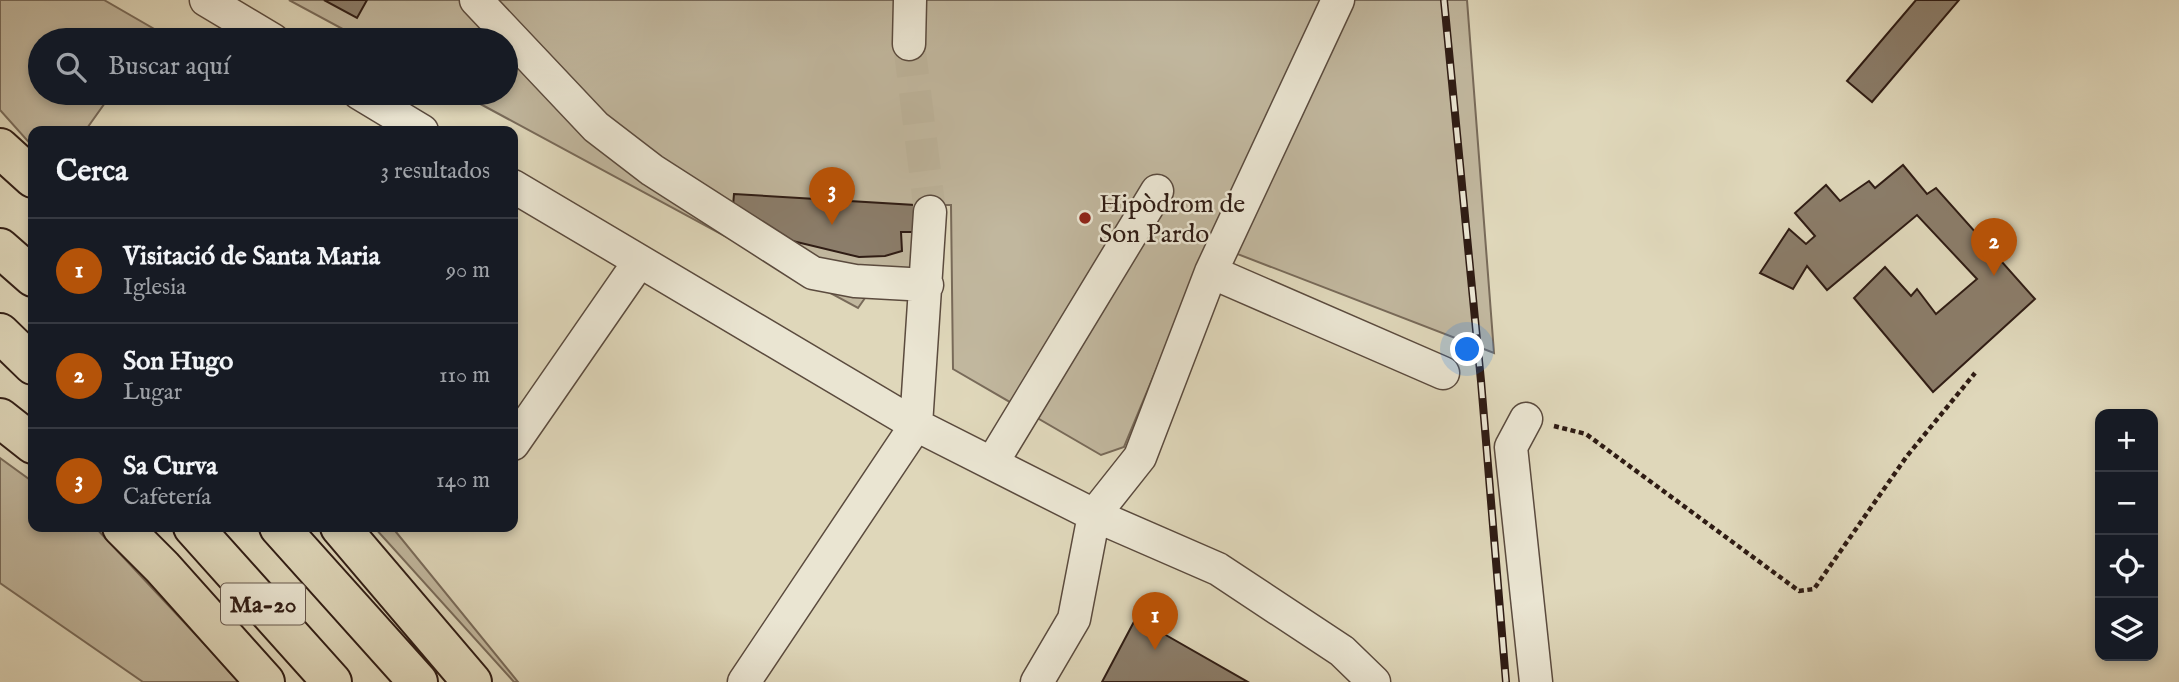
<!DOCTYPE html>
<html lang="es">
<head>
<meta charset="utf-8">
<style>
	:root { --surface:#171b24; --page:#20242c; --text:#f1f3f6; --muted:#9ea1a6; --line:#363941; --accent:#b45309 }
	body { margin:0; font-family:"IM FELL English",serif; background:var(--page); color:var(--text) }
	.controls { position:absolute; right:21px; bottom:21px; display:grid; overflow:hidden; border-radius:14px; box-shadow:0 4px 10px #0003 }
	.controls button { width:63px; height:63px; display:grid; place-items:center; padding:0; border:0; border-bottom:2px solid var(--line); background:var(--surface); color:var(--text); font:35px sans-serif }
	.you { position:absolute; left:1468px; top:350px; width:24px; height:24px; margin:-18px; border:5px solid #fff; border-radius:50%; background:#1a73e8; box-shadow:0 0 0 10px #1a73e833 }
	.badge { display:grid; place-items:center; width:46px; height:46px; border-radius:50%; background:var(--accent); color:#fff; font-size:23px; font-weight:700 }
	.pin { position:absolute; translate:-50% -58px; filter:drop-shadow(0 2px 4px #0008) }
	.pin::after { content:''; position:absolute; top:37px; width:24px; height:21px; background:inherit; clip-path:polygon(0 0,100% 0,50% 100%) }
	.list { margin:0; padding:0; list-style:none }
	h2 { display:flex; justify-content:space-between; align-items:center; height:91px; margin:0; padding:0 28px; font-size:30px }
	h2 small { font-size:23px; font-weight:400; color:var(--muted) }
	.list li { display:grid; grid-template-columns:46px 1fr auto; gap:21px; align-items:center; box-sizing:border-box; height:105px; padding:0 28px; border-top:2px solid var(--line) }
	.list b { display:block; font-size:26px; white-space:nowrap }
	.list p { margin:0; font-size:23px; white-space:nowrap; color:var(--muted) }
	.list em { font-size:23px; font-style:normal; color:var(--muted) }
	.icon { flex:none; width:38px; height:38px; fill:none; stroke:currentColor; stroke-width:2; stroke-linecap:round; stroke-linejoin:round }
	.map { position:relative; flex:none; width:2179px; height:682px; overflow:hidden }
	.search { position:absolute; background:var(--surface); box-shadow:0 4px 10px #0003; left:28px; top:28px; width:490px; height:77px; display:flex; align-items:center; gap:18px; box-sizing:border-box; padding:0 24px; border-radius:38px; color:var(--muted); font-size:26px }
	.panel { position:absolute; background:var(--surface); box-shadow:0 4px 10px #0003; left:28px; top:126px; width:490px; height:406px; border-radius:14px }
	.map>svg:first-child { display:block }
</style>
</head>
<body>
<div class="map">
<svg width="2179" height="682" viewBox="0 0 2179 682">
	<rect width="100%" height="100%" fill="#dfd7ba"/>
	<filter id="stains"><feTurbulence type="fractalNoise" baseFrequency=".00286" numOctaves="4"/><feColorMatrix values="0 0 0 0 .2 0 0 0 0 .09 0 0 0 0 .02 0 0 0 .5 -.17"/></filter>
	<radialGradient id="worn" r=".72"><stop offset=".6" stop-color="#630" stop-opacity="0"/><stop offset="1" stop-color="#630" stop-opacity=".3"/></radialGradient>
	<!-- green -->
	<path fill="#c1b79e" stroke="#786a59" stroke-width="2" d="M0,0H104L156,30L148,40H40V93H112L85,131H33V147L0,110Z
		M289,0H1467L1494,353L1209,243L1124,447L1101,455L953,369L951,205H915L916,232L911,270L872,288L858,308L460,93H506V40H363Z
		M0,458L33,482V527H95L240,682H143L0,583Z
		M374,527H392L518,682H514Z"/>
	<!-- building -->
	<path fill="#8b7d6a" stroke="#2f1c14" stroke-width="2" d="M324,0H367L357,18Z
		M1916,0H1959L1872,102L1847,81Z
		M1903,165L1927,194L1936,188L2035,299L1933,392L1854,298L1885,267L1911,296L1917,289L1936,314L1977,279L1917,215L1827,290L1807,266L1793,289L1760,273L1789,229L1806,244L1815,236L1795,213L1826,185L1840,201L1869,181L1875,188Z
		M734,194L915,205L916,232H901L902,251L885,256L859,257L776,237L732,218Z
		M1136,618L1248,682H1102Z"/>
	<g fill="none" stroke-linecap="round" stroke-linejoin="round">
		<!-- minor-tunnel -->
		<path stroke="#bcb299" stroke-width="32" stroke-dasharray="32 16" stroke-linecap="butt" d="M909,44L930,212"/>
		<defs>
			<path id="minor" d="M206,0L273,40
				M476,0L596,127L652,170L813,273L855,281L927,285
				M909,44L910,0
				M359,93L422,131
				M513,186L916,425L1094,515L1140,457L1211,272L1338,0
				M1211,272L1443,373
				M1526,419L1511,447L1536,682
				M513,444L639,262
				M992,463L1157,191
				M744,682L916,425L930,212
				M1037,682L1074,619L1094,515L1218,569L1342,651L1374,682"/>
			<path id="highway" d="M0,148L33,178
				M0,248L33,277
				M0,333L33,365
				M0,418L33,444
				M122,527L162,567L265,682
				M193,527L332,682
				M279,527L418,682
				M340,527L472,682"/>
		</defs>
		<!-- minor casing -->
		<use href="#minor" stroke="#5b4b3e" stroke-width="35"/>
		<!-- highway casing -->
		<use href="#highway" stroke="#2f1c14" stroke-width="42"/>
		<!-- path -->
		<path stroke="#2f1c14" stroke-width="4.5" stroke-dasharray="5 3.5" stroke-linecap="butt" d="M1554,426L1586,434L1799,591L1814,589L1907,456L1975,373"/>
		<!-- minor -->
		<use href="#minor" stroke="#eae5d2" stroke-width="32"/>
		<!-- highway -->
		<use href="#highway" stroke="#dfd7ba" stroke-width="38"/>
		<defs>
			<path id="rail" d="M1444,0L1481,381L1506,682"/>
		</defs>
		<!-- rail casing -->
		<use href="#rail" stroke="#2f1c14" stroke-width="8"/>
		<!-- rail -->
		<use href="#rail" stroke="#eae5d2" stroke-width="5" stroke-dasharray="16" stroke-linecap="butt"/>
	</g>
	<!-- markers -->
	<circle fill="#8f2418" stroke="#eae5d2" stroke-width="2.5" cx="1085" cy="218" r="7"/>
	<g text-anchor="middle" stroke-width="5" stroke-linejoin="round" paint-order="stroke">
		<!-- shield labels -->
		<rect fill="#eae5d2" stroke="#67584d" stroke-width="2" x="221" y="583.5" width="84" height="41" rx="5"/>
		<g font-size="24" font-weight="bold" fill="#2f1c14">
			<text x="263" y="612">Ma-20</text>
		</g>
		<!-- poi labels -->
		<g font-size="26" fill="#2f1c14" stroke="#eae5d2" text-anchor="start">
			<text x="1099" y="212">Hipòdrom de<tspan x="1099" dy="30">Son Pardo</tspan></text>
		</g>
	</g>
	<rect width="100%" height="100%" filter="url(#stains)"/>
	<rect width="100%" height="100%" fill="url(#worn)"/>
</svg>
<div class="controls">
<button>+</button>
<button>−</button>
<button><svg class="icon" aria-label="locate" viewBox="0 0 24 24"><circle cx="12" cy="12" r="6"/><path d="M12 2v4M12 18v4M2 12h4M18 12h4"/></svg></button>
<button><svg class="icon" aria-label="layers" viewBox="0 0 24 24"><path d="M12 4l9 5-9 5-9-5zM3 14l9 5 9-5"/></svg></button>
</div>
<div class="you"></div>
<div class="pin badge" style="left:1155px;top:650px">1</div>
<div class="pin badge" style="left:1994px;top:276px">2</div>
<div class="pin badge" style="left:832px;top:225px">3</div>
<div class="search"><svg class="icon" aria-label="search" viewBox="0 0 24 24"><circle cx="10" cy="10" r="6"/><path d="M15 15l6 6"/></svg>Buscar aquí</div>
<section class="panel">
<h2>Cerca<small>3 resultados</small></h2>
<ul class="list">
<li><span class="badge">1</span><div><b>Visitació de Santa Maria</b><p>Iglesia</p></div><em>90 m</em></li>
<li><span class="badge">2</span><div><b>Son Hugo</b><p>Lugar</p></div><em>110 m</em></li>
<li><span class="badge">3</span><div><b>Sa Curva</b><p>Cafetería</p></div><em>140 m</em></li>
</ul>
</section>
</div>
</body>
</html>
